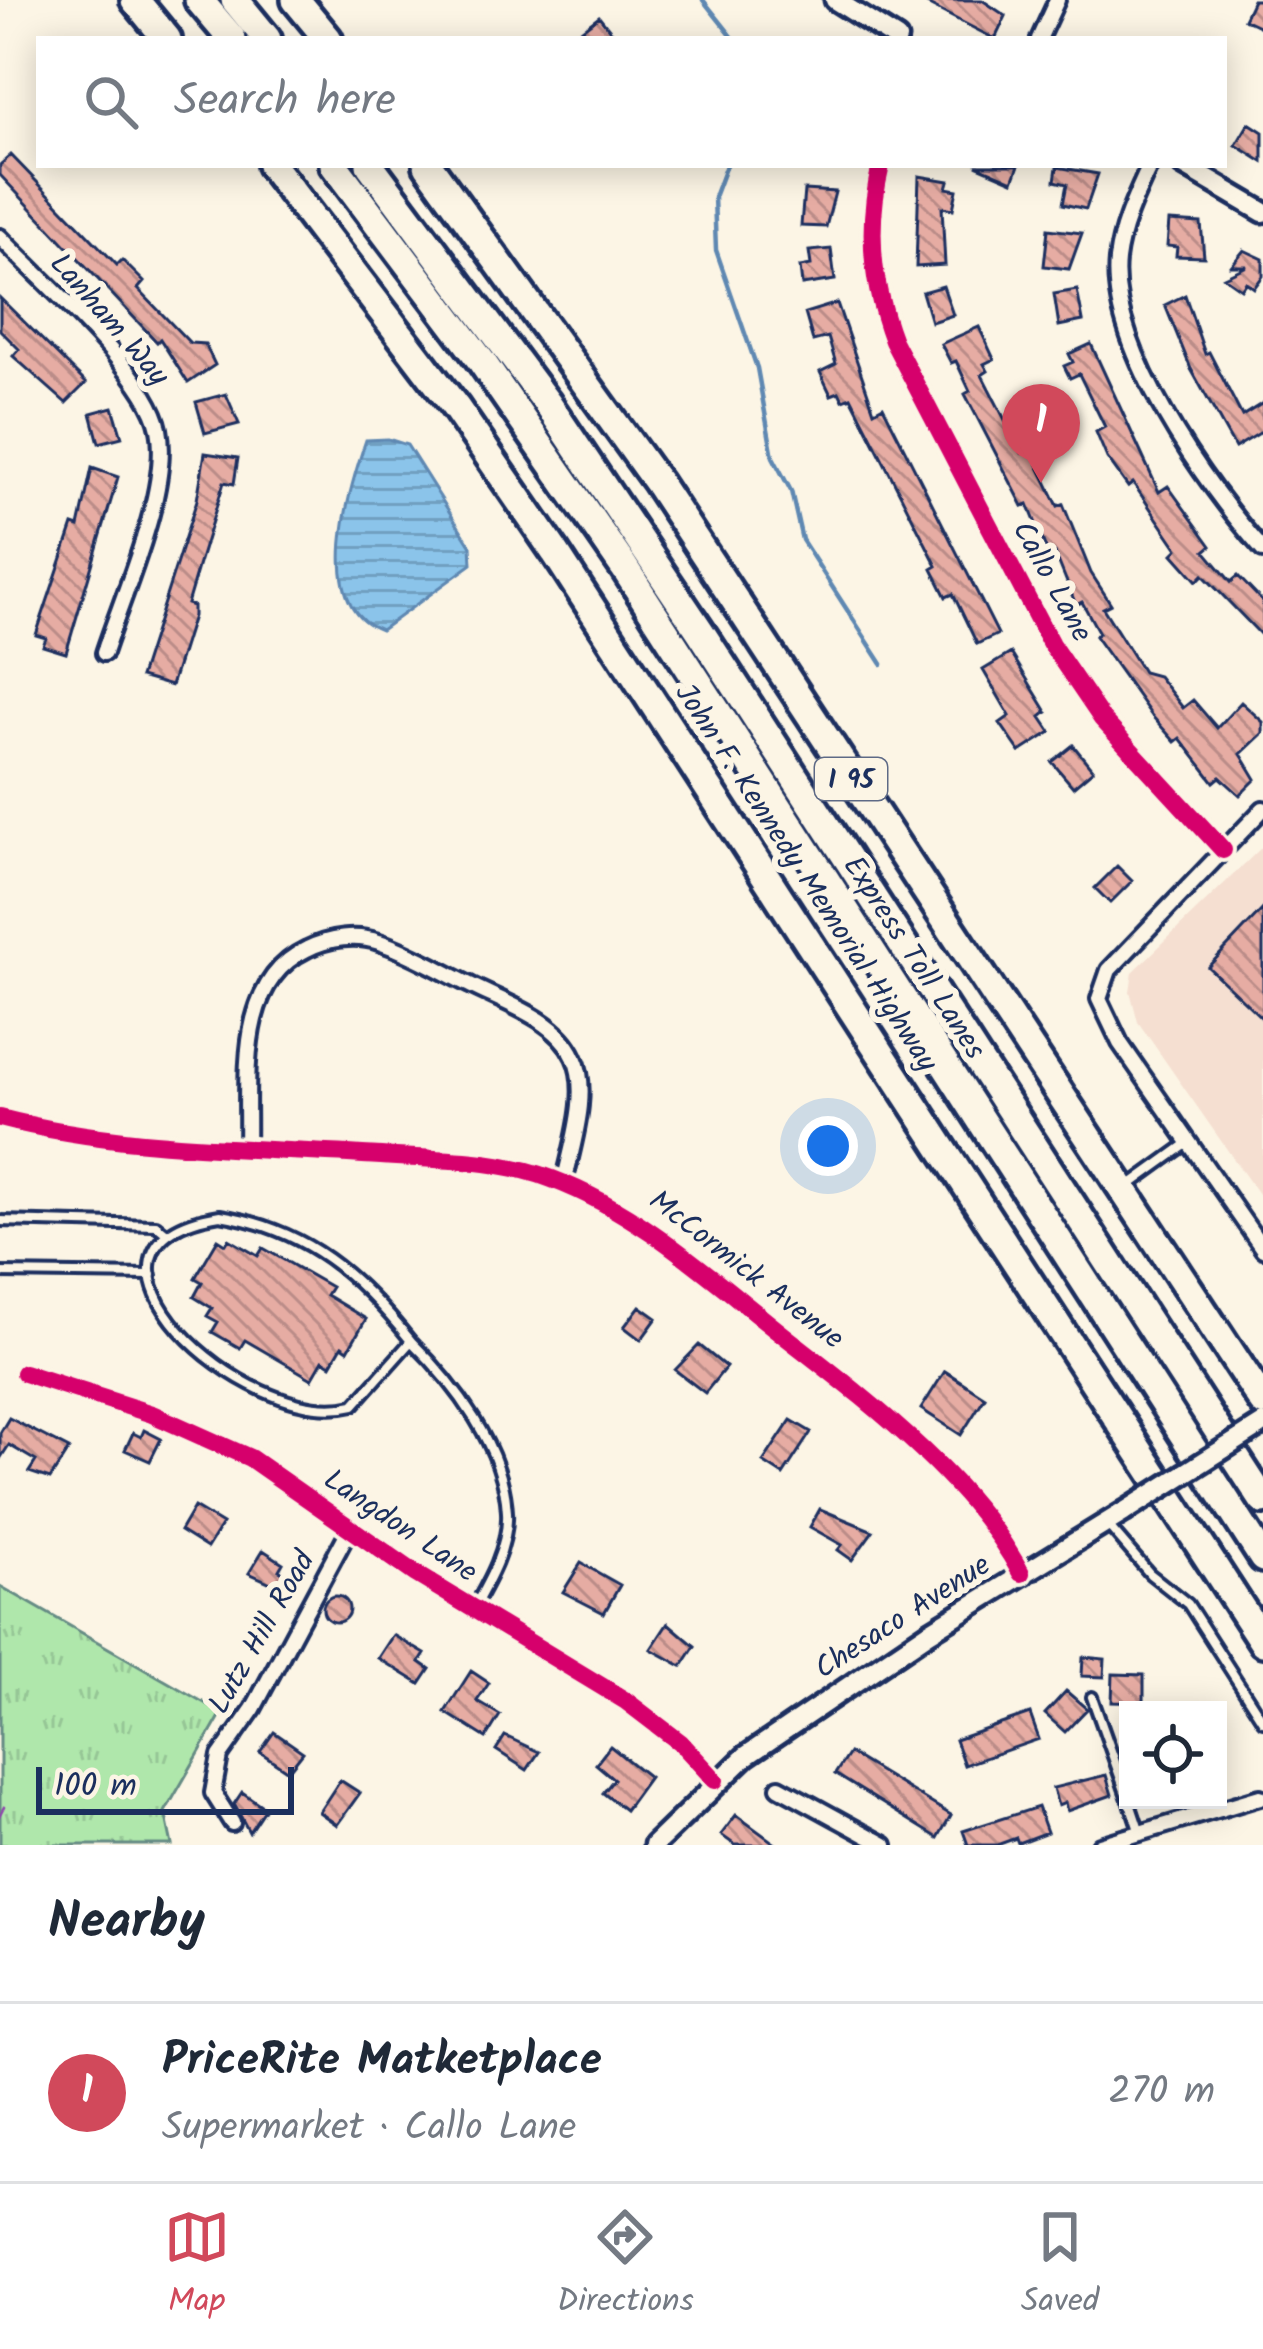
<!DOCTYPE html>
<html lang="en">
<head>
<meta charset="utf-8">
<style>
	:root { --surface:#fff; --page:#f6f6f7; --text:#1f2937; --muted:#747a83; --line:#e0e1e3; --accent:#d1495b }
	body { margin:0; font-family:Kalam,sans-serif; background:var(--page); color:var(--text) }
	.controls { position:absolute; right:36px; bottom:36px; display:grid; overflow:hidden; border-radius:0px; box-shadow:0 6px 30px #0003 }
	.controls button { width:108px; height:108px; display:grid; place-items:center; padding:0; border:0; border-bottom:3px solid var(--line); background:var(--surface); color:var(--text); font:60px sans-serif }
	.scale { position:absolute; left:36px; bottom:30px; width:258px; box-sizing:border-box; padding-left:12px; border:6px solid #1b2f5e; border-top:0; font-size:33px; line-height:42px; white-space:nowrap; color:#1b2f5e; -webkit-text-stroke:9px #fcf5e5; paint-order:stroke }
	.you { position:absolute; left:828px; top:1146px; width:42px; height:42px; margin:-30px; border:9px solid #fff; border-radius:50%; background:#1a73e8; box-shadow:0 0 0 18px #1a73e833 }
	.badge { display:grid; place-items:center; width:78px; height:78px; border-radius:50%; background:var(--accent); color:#fff; font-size:39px; font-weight:700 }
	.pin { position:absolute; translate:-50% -99px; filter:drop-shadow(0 3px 6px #0008) }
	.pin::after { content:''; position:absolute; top:63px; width:42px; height:36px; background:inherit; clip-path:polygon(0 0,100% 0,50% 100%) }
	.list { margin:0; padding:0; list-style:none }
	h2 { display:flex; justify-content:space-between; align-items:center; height:156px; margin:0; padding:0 48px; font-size:51px }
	h2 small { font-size:39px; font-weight:400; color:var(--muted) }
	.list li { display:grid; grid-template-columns:78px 1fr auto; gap:36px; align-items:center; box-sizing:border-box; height:180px; padding:0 48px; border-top:3px solid var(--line) }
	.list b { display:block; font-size:45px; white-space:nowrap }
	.list p { margin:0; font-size:39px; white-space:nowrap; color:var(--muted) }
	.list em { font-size:39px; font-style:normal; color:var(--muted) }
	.icon { flex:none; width:66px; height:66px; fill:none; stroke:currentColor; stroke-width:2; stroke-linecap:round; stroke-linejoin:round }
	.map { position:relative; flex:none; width:1263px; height:1845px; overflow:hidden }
	.search { position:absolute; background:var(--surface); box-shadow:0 6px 30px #0003; left:36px; right:36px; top:36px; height:132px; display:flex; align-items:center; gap:30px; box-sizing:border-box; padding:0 42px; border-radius:0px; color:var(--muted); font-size:45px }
	.sheet { height:336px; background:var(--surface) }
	nav { display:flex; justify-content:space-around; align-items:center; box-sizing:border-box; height:168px; border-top:3px solid var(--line); background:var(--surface); font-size:33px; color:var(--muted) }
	nav a { display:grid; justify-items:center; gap:6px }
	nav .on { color:var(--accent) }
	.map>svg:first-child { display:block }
</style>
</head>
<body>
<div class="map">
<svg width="1263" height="1845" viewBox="0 0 1263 1845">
	<defs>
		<pattern id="park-tufts" width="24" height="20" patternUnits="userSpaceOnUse" patternTransform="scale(3)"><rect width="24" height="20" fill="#afe7ab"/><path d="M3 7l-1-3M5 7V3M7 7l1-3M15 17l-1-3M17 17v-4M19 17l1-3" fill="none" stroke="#96c696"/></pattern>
		<pattern id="water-rules" width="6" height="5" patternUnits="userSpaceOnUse" patternTransform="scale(3)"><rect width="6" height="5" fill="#8bc4ea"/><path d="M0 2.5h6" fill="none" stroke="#71a0c1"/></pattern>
		<pattern id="building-back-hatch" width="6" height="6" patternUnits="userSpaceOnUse" patternTransform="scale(3)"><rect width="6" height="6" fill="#e6aca3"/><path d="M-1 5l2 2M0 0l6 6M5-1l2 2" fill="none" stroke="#ba8c88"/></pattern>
	</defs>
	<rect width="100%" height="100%" fill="#fcf5e5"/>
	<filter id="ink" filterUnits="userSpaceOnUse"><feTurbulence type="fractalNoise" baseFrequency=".00833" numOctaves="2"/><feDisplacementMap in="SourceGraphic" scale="24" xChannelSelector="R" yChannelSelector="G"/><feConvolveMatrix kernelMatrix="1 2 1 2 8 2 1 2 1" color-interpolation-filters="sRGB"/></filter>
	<g filter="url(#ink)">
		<!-- built -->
		<path fill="#f5dfd1" d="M1263,846V1201L1138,1022L1130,991L1133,972Z"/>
		<!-- park -->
		<path fill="url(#park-tufts)" stroke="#658b84" stroke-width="3" d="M0,1586L222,1713L165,1812L172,1845H0Z"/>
		<!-- water -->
		<path fill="url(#water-rules)" stroke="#5e88b2" stroke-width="3" d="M388,439L407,445L471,546L472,564L381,630C313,606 349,489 366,440Z"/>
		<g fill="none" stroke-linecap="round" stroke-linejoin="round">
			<!-- stream -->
			<path stroke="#5e88b2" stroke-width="4.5" d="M703,0L734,39
				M726,165L714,197L716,250L757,368L773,457L791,491L802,540L882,664"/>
		</g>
		<!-- building -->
		<path fill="url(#building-back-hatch)" stroke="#1b2f5e" stroke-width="3" d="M919,0H982L1006,16L995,39Z
			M1253,0H1263V28L1244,19Z
			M599,16L617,39H569Z
			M1249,123L1263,132V162L1236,145Z
			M11,155L117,265L122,260L144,282L138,289L190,343L205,344L215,365L188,383L160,339L157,342L0,175V165Z
			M976,165H1019L1013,181Z
			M1057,167L1098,174L1086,209L1063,204L1067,184L1055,181Z
			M919,176L949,181L947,188L957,190L953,209L942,207L945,265L916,267Z
			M804,190L835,192L826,227L801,226Z
			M1169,221L1201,223L1204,257L1176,256L1177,247L1167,246Z
			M1048,229L1082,233L1069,269L1044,266Z
			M831,249L835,280L802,285L800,267L811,265L809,251Z
			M1244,250L1263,259V276L1254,288L1246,282L1241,289L1224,277L1247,266H1231Z
			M943,286L953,315L931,322L922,292Z
			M1077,290L1083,321L1059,326L1054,294Z
			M1185,295L1205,354L1209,352L1242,416L1263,403V431L1235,448L1191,369L1165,305Z
			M0,298L86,383L66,403L13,356L19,349L0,330Z
			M837,303L874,411L883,406L998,634L977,644L953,594L946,597L932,569L937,566L851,397L843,400L839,392L831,395L820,372L836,364L828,337L813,341L805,313Z
			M979,327L994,359L984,364L988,371L982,375L1022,453L1044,448L1049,460L1038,465L1058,506L1063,504L1091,573L1111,604L1103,608L1143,672L1158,676L1183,708L1193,700L1217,728L1241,702L1263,722V733L1241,754L1256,779L1240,795L1220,777L1214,782L1180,738L1175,742L1152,716L1095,636L1099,633L1082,602L1076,605L1055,553L1049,556L1028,504L1023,506L965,394L970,391L956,361L951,363L941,344Z
			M1091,344L1159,492L1168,486L1211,546L1205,551L1231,582L1238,576L1263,602V637L1203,575L1197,581L1173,554L1178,549L1133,483L1128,487L1107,458L1096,432L1105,427L1079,374L1070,378L1064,366L1073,362L1069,354Z
			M226,394L239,424L205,433L196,402Z
			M113,407L122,437L99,443L91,413Z
			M205,453L238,458L234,484L224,482L200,560L187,604L193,606V616L171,686L140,677L197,500Z
			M92,468L118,477L66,653L43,646L46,638L36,635L73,525L79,527Z
			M1011,653L1047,712L1041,717L1051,732L1020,752L1000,723L1010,716L983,670Z
			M1073,745L1093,770L1073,787L1052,762Z
			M1117,866L1132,881L1110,903L1095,888Z
			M1263,909V1019L1208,967Z
			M218,1239L226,1244L229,1239L258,1256L263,1248L331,1287L326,1295L366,1319L348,1350L342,1346L331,1365L323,1360L312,1379L245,1340L240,1348L212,1332L218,1322L207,1316L212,1308L194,1297L202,1282L195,1278Z
			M640,1306L657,1318L641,1340L624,1327Z
			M699,1345L726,1367L705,1393L675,1370Z
			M945,1371L985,1397L961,1435L921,1409Z
			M9,1418L69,1449L50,1479L29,1472L36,1461L9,1445L0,1459V1433Z
			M791,1420L811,1432L783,1475L763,1462Z
			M144,1430L161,1439L150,1461L125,1450L133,1433L141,1437Z
			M194,1507L222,1524L207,1548L180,1531Z
			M820,1509L873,1531L852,1560L838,1550L842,1545L810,1527Z
			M263,1550L283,1563L279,1570L290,1576L282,1588L249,1573Z
			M581,1563L620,1585L604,1613L563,1592Z
			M323 1609a13 13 0 1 1 26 0a13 13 0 1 1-26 0Z
			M668,1623L695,1646L682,1666L651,1649Z
			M393,1635L425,1654L420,1662L430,1669L420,1684L378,1658Z
			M1083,1657L1105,1659L1104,1677L1082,1676Z
			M471,1671L489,1683L477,1701L500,1715L486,1738L445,1712Z
			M1113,1674L1144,1675V1703L1112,1702Z
			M1066,1691L1087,1709L1065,1732L1045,1714Z
			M1030,1714L1039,1739L964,1765L955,1740Z
			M274,1732L303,1752L288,1771L260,1752Z
			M505,1736L539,1752L527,1770L496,1750Z
			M610,1746L649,1777L625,1810L603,1793L614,1779L596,1764Z
			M849,1753L951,1815L938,1838L835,1774Z
			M1106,1775L1112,1795L1067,1811L1065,1803L1058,1806L1053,1788Z
			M340,1780L360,1793L337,1825L319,1812Z
			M242,1792L265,1808L249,1832L234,1804Z
			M1038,1807L1047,1832L1018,1843L1016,1838L997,1845H968L963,1831Z
			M736,1815L777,1845H735L721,1835Z"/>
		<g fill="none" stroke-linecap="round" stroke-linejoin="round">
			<defs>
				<path id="service" d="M1127,1187L1188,1143
					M220,1215C307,1229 358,1275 411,1341L354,1405C244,1432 43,1243 220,1215Z
					M0,1221L156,1225L167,1234
					M0,1273L151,1275
					M411,1341C455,1384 504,1448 507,1512C509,1546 489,1581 473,1609
					M1107,1524L1150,1574L1188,1604L1263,1721
					M1092,1697L1128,1799
					M1129,1800L1139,1830"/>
				<path id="minor" d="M1039,39L1057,0
					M881,165C866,226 871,283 893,341L1051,644L1102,719L1223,850
					M1150,165C1136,196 1121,226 1117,260C1108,348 1206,486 1263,550
					M0,237C41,280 149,374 159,429C171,489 123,594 104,653
					M1263,809L1109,970L1099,999L1120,1043L1263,1249
					M0,1118C123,1150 254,1147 381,1156C437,1160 498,1158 552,1179C647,1215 719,1286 799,1347C880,1410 972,1482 1021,1573
					M247,1147C249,1080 235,983 307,949C329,938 356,934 379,942C410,952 441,971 470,985C505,1003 557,1019 574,1057C591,1092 571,1148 564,1184
					M24,1373L152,1414L250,1458L416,1574L626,1701L681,1743L715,1780
					M779,1787L885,1845
					M232,1823L213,1793L220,1756L253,1709L349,1530
					M1100,1845L1260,1797"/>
				<path id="tertiary" d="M835,0L897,39
					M1183,165L1263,212
					M654,1845L746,1756L929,1632L1124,1512"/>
				<path id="motorway" d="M135,0L167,39
					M199,0L232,39
					M235,0L267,39
					M296,0L328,39
					M271,165L456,408L555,552L1263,1642
					M334,165L482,362L624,567L1263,1558
					M370,165L547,403L700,631L1263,1500
					M428,165L657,482L1263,1402"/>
			</defs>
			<!-- service casing -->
			<use href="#service" stroke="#1b2f5e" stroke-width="16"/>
			<!-- minor casing -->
			<use href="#minor" stroke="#1b2f5e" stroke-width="22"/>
			<!-- tertiary casing -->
			<use href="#tertiary" stroke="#1b2f5e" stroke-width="27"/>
			<!-- motorway casing -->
			<use href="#motorway" stroke="#1b2f5e" stroke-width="36"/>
			<!-- service -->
			<use href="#service" stroke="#fcf5e5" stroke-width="8"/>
			<!-- minor -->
			<use href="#minor" stroke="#fcf5e5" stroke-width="14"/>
			<!-- tertiary -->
			<use href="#tertiary" stroke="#fcf5e5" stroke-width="18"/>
			<!-- motorway -->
			<use href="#motorway" stroke="#fcf5e5" stroke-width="27"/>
			<defs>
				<path id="tertiary-bridge" d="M1124,1512L1263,1424"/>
			</defs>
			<!-- tertiary-bridge casing -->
			<use href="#tertiary-bridge" stroke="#1b2f5e" stroke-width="27" stroke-linecap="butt"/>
			<!-- tertiary-bridge -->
			<use href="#tertiary-bridge" stroke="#fcf5e5" stroke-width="18"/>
			<!-- quiet -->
			<path stroke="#8e44ad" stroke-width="15" stroke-dasharray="30 15" stroke-linecap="butt" d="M0,1812L2,1813"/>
			<defs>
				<path id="cycleway" d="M881,165C866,226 871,283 893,341L1051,644L1102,719L1223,850
					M0,1118C123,1150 254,1147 381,1156C437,1160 498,1158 552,1179C647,1215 719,1286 799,1347C880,1410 972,1482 1021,1573
					M24,1373L152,1414L250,1458L416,1574L626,1701L681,1743L715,1780"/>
			</defs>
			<!-- cycleway casing -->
			<use href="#cycleway" stroke="#fcf5e5" stroke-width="26"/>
			<!-- cycleway -->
			<use href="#cycleway" stroke="#d6006c" stroke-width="18"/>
		</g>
	</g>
	<g text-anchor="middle" stroke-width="12" stroke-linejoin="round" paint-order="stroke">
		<!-- shield labels -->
		<rect fill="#fcf5e5" stroke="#5e6a86" stroke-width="3" x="815" y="758" width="72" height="42" rx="9"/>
		<g font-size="27" font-weight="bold" fill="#1b2f5e">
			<text x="851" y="788">I 95</text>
		</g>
		<!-- street labels -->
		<g font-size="30" fill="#1b2f5e" stroke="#fcf5e5">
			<text transform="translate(110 319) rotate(49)" y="10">Lanham Way</text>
			<text transform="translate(1053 581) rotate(61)" y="10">Callo Lane</text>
			<text transform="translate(807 877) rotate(57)" y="10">John F. Kennedy Memorial Highway</text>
			<text transform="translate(915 957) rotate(57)" y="10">Express Toll Lanes</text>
			<text transform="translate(747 1269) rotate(38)" y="10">McCormick Avenue</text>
			<text transform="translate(401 1525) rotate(34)" y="10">Langdon Lane</text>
			<text transform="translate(902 1616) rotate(-33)" y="10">Chesaco Avenue</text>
			<text transform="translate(261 1632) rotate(-60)" y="10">Lutz Hill Road</text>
		</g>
	</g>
</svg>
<div class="controls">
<button><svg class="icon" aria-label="locate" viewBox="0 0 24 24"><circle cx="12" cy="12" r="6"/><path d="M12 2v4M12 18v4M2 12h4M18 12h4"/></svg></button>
</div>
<div class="scale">100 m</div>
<div class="you"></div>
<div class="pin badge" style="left:1041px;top:483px">1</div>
<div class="search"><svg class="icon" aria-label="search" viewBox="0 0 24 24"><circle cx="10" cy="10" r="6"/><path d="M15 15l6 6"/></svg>Search here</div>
</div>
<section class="sheet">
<h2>Nearby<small></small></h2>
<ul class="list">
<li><span class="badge">1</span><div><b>PriceRite Matketplace</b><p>Supermarket · Callo Lane</p></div><em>270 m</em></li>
</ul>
</section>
<nav>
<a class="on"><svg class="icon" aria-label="map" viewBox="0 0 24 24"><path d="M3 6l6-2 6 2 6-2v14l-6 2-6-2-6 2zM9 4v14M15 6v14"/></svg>Map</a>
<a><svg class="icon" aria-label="directions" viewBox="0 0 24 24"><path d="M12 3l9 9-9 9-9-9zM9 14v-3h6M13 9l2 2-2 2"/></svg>Directions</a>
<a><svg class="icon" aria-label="saved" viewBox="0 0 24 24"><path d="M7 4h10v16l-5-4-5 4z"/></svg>Saved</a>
</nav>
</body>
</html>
